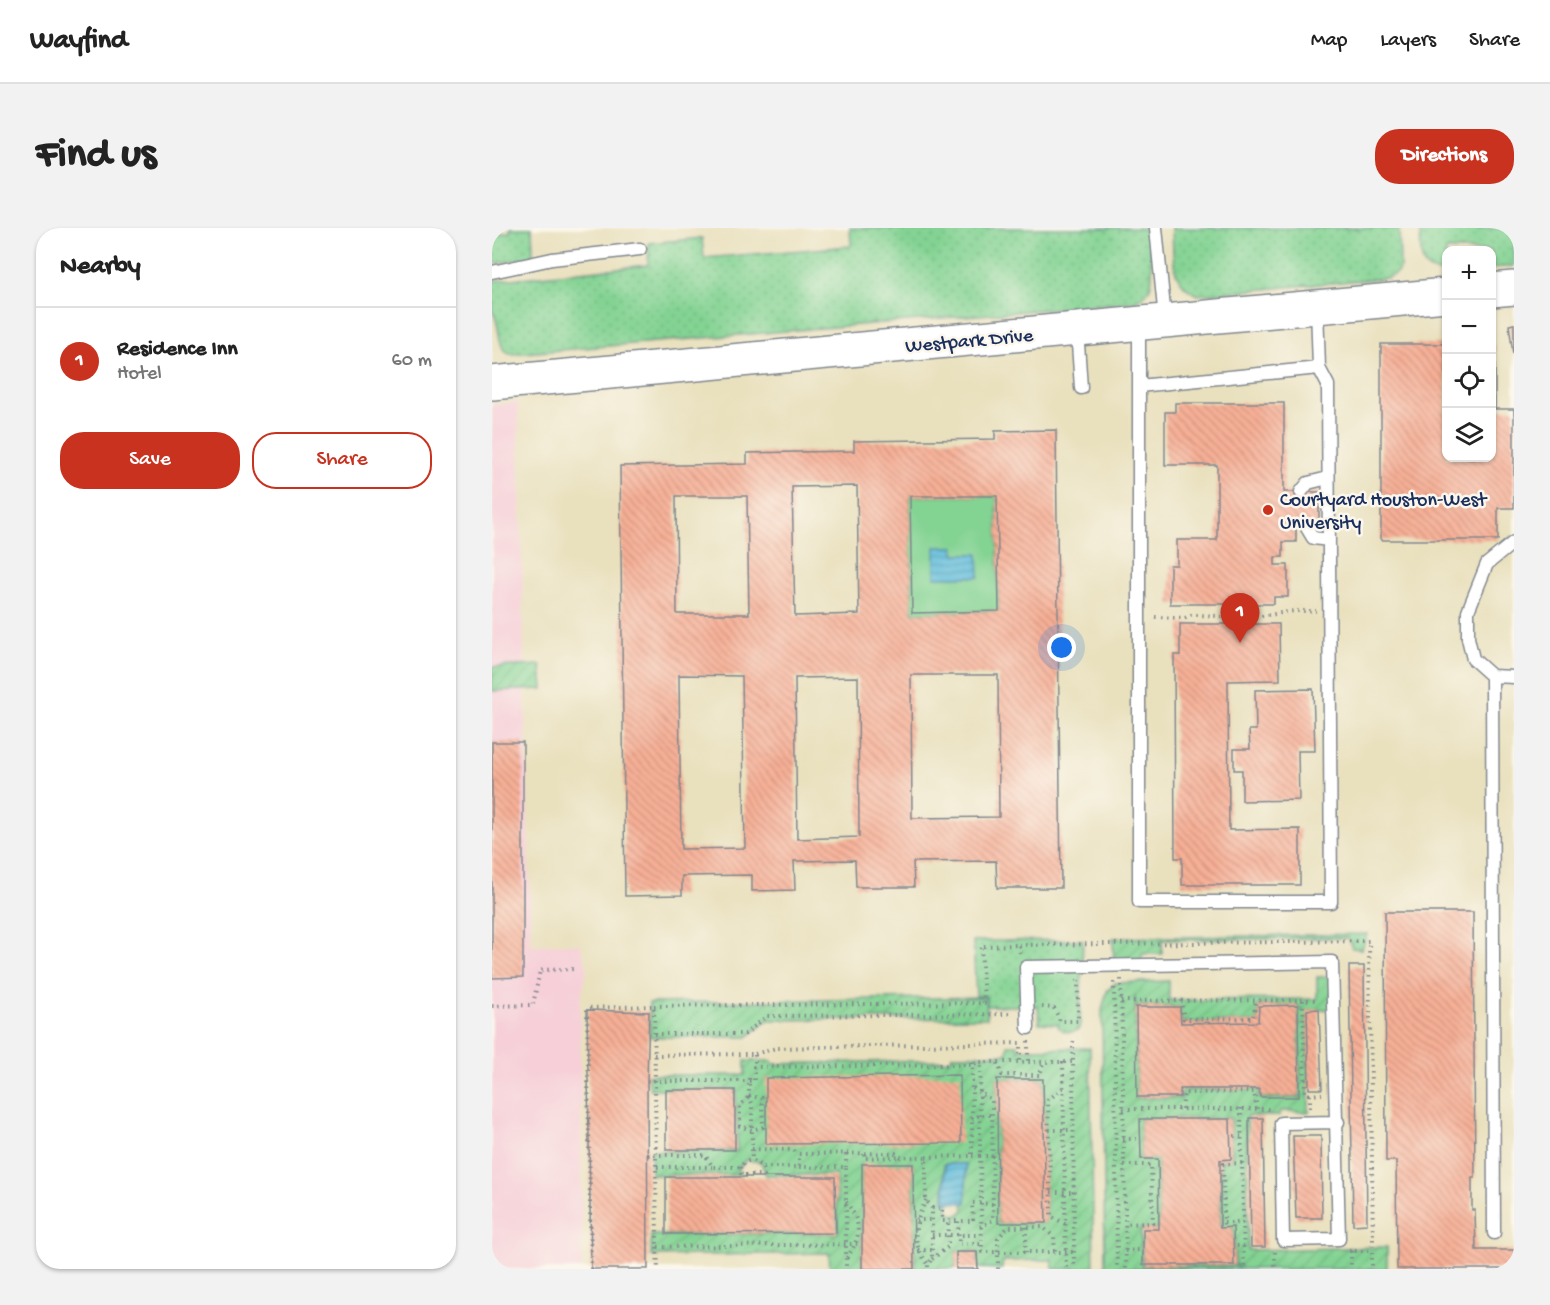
<!DOCTYPE html>
<html lang="en">
<head>
<meta charset="utf-8">
<style>
	:root { --surface:#fff; --page:#f2f2f2; --text:#222; --muted:#767676; --line:#e0e0e0; --accent:#c8321e }
	body { margin:0; font-family:"Gochi Hand",sans-serif; background:var(--page); color:var(--text) }
	.controls { position:absolute; right:18px; top:18px; display:grid; overflow:hidden; border-radius:12px; box-shadow:0 2px 4px #0004 }
	.controls button { width:54px; height:54px; display:grid; place-items:center; padding:0; border:0; border-bottom:2px solid var(--line); background:var(--surface); color:var(--text); font:30px sans-serif }
	.you { position:absolute; left:570px; top:420px; width:21px; height:21px; margin:-15px; border:4px solid #fff; border-radius:50%; background:#1a73e8; box-shadow:0 0 0 9px #1a73e833 }
	.badge { display:grid; place-items:center; width:39px; height:39px; border-radius:50%; background:var(--accent); color:#fff; font-size:20px; font-weight:700 }
	.pin { position:absolute; translate:-50% -50px; filter:drop-shadow(0 2px 3px #0008) }
	.pin::after { content:''; position:absolute; top:32px; width:21px; height:18px; background:inherit; clip-path:polygon(0 0,100% 0,50% 100%) }
	.list { margin:0; padding:0; list-style:none }
	h2 { display:flex; justify-content:space-between; align-items:center; height:78px; margin:0; padding:0 24px; font-size:26px }
	h2 small { font-size:20px; font-weight:400; color:var(--muted) }
	.list li { display:grid; grid-template-columns:39px 1fr auto; gap:18px; align-items:center; box-sizing:border-box; height:108px; padding:0 24px; border-top:2px solid var(--line) }
	.list b { display:block; font-size:22px; white-space:nowrap }
	.list p { margin:0; font-size:20px; white-space:nowrap; color:var(--muted) }
	.list em { font-size:20px; font-style:normal; color:var(--muted) }
	.actions { display:flex; gap:12px; padding:18px 24px }
	.actions a { flex:1; padding:14px 0; border:2px solid var(--accent); border-radius:24px; text-align:center; font-size:21px; color:var(--accent) }
	.actions .main { background:var(--accent); color:#fff }
	.icon { flex:none; width:33px; height:33px; fill:none; stroke:currentColor; stroke-width:2; stroke-linecap:round; stroke-linejoin:round }
	.map { position:relative; flex:none; width:1022px; height:1041px; overflow:hidden; border-radius:24px }
	header { display:flex; align-items:center; gap:36px; box-sizing:border-box; height:84px; padding:0 30px; background:var(--surface); border-bottom:2px solid var(--line) }
	header strong { font-size:28px }
	nav { display:flex; gap:33px; margin-inline-start:auto; font-size:21px }
	.intro { display:flex; align-items:center; justify-content:space-between; box-sizing:border-box; height:144px; padding:0 36px }
	h1 { margin:0; font-size:42px }
	.button { padding:15px 27px; border-radius:24px; background:var(--accent); color:#fff; font-size:21px; font-weight:700 }
	main { display:flex; gap:36px; padding:0 36px }
	aside { flex:1; background:var(--surface); border-radius:24px; box-shadow:0 2px 4px #0004 }
	.map>svg:first-child { display:block }
</style>
</head>
<body>
<header>
<strong>Wayfind</strong>
<nav><a>Map</a><a>Layers</a><a>Share</a></nav>
</header>
<div class="intro"><h1>Find us</h1><a class="button">Directions</a></div>
<main>
<aside>
<h2>Nearby<small></small></h2>
<ul class="list">
<li><span class="badge">1</span><div><b>Residence Inn</b><p>Hotel</p></div><em>60 m</em></li>
</ul>
<div class="actions"><a class="main">Save</a><a>Share</a></div>
</aside>
<div class="map">
<svg width="1022" height="1041" viewBox="0 0 1022 1041">
	<defs>
		<pattern id="grass-dots" width="8" height="8" patternUnits="userSpaceOnUse" patternTransform="scale(1.5)"><rect width="8" height="8" fill="#83d393"/><path d="M2 2h.1M6 6h.1" fill="none" stroke="#71b581" stroke-width="1.8" stroke-linecap="round"/></pattern>
		<pattern id="garden-furrows" width="10" height="10" patternUnits="userSpaceOnUse" patternTransform="scale(1.5)"><rect width="10" height="10" fill="#83d393"/><path d="M-1 1l2-2M0 10L10 0M9 11l2-2" fill="none" stroke="#71b581"/></pattern>
		<pattern id="water-rules" width="6" height="5" patternUnits="userSpaceOnUse" patternTransform="scale(1.5)"><rect width="6" height="5" fill="#5dbcdb"/><path d="M0 2.5h6" fill="none" stroke="#4c99b5"/></pattern>
		<pattern id="building-back-hatch" width="6" height="6" patternUnits="userSpaceOnUse" patternTransform="scale(1.5)"><rect width="6" height="6" fill="#f8b096"/><path d="M-1 5l2 2M0 0l6 6M5-1l2 2" fill="none" stroke="#c8907e"/></pattern>
	</defs>
	<rect width="100%" height="100%" fill="#fbf7ec"/>
	<filter id="ink" filterUnits="userSpaceOnUse"><feTurbulence type="fractalNoise" baseFrequency=".0167" numOctaves="2"/><feDisplacementMap in="SourceGraphic" scale="12" xChannelSelector="R" yChannelSelector="G"/><feConvolveMatrix kernelMatrix="1 2 1 2 8 2 1 2 1" color-interpolation-filters="sRGB"/></filter>
	<filter id="wash" filterUnits="userSpaceOnUse"><feTurbulence type="fractalNoise" baseFrequency=".008" numOctaves="4" result="noise"/><feDisplacementMap in="SourceGraphic" scale="24" xChannelSelector="R" yChannelSelector="G"/><feGaussianBlur stdDeviation="1.35" result="paint"/><feColorMatrix in="noise" values="0 0 0 0 0 0 0 0 0 0 0 0 0 0 0 0 0 1.4 0 .05"/><feComposite in="paint" operator="in"/></filter>
	<g filter="url(#wash)">
		<rect width="100%" height="100%" fill="#e9e0bd"/>
		<!-- built -->
		<path fill="#f6cfd8" d="M26,174L39,717L88,716L95,740L88,774L90,1041H0V177Z"/>
		<!-- grass -->
		<path fill="url(#grass-dots)" stroke="#4f8178" stroke-width="1.5" d="M18,0H40L41,26L40,29L0,36V7L18,4Z
			M358,0H656C657,15 663,46 658,59C656,67 647,72 640,74L21,126L13,124C4,112 9,95 0,83V53L156,37L157,15L210,10L212,30L359,18Z
			M680,0H907L908,39L905,45L895,50L706,67C676,54 682,28 680,0Z
			M928,0H1022V38L1000,40L999,22H954V44C923,47 930,23 928,0Z
			M591,712L588,795L587,801C580,806 574,805 567,800L566,796L547,795L546,778H495V768H484L481,713Z"/>
		<!-- garden -->
		<path fill="url(#garden-furrows)" stroke="#4f8178" stroke-width="1.5" fill-rule="evenodd" d="M49,437L51,461L0,463V439Z
			M875,706L870,721L860,720L856,710L670,712V726H650L649,740L622,741L621,710Z
			M825,749H841L842,781L815,782L817,884L788,883L787,888H755L756,1022L895,1019V1041H613L610,782L615,763L623,755L677,753V772L825,771ZM643,767L644,778L688,779L689,794H766L767,777H806L807,781L812,782H807L808,870H768L766,861L690,862L689,870H645ZM739,890L740,931L729,932V999H741L743,1037L750,1038H650L649,1001H667L666,931H649L648,891Z
			M494,769L495,790L277,792L255,809H158L157,775Z
			M516,817H526V821L598,820L602,1041H561L560,1032L511,1033L510,1041L486,1040L485,1023L464,1024V1040L423,1041L421,936L370,937V1041H338L337,1025L159,1028V1007L346,1005L344,947H274L269,934L254,932L246,941L248,947H159V923H245L244,862L158,861L156,847H253V833H280V836L459,832L460,827L515,826ZM505,851H551L554,995H506ZM452,936H474V974L471,975L472,982L466,987L459,986L456,982L457,976L452,974Z"/>
		<!-- pitch -->
		<path fill="#83d393" stroke="#4f8178" stroke-width="1.5" d="M418,268H505L507,383L420,385Z"/>
		<!-- water -->
		<path fill="url(#water-rules)" stroke="#3c769c" stroke-width="1.5" d="M443,319H462V326H486L487,349H443Z
			M453,936H474V975L453,974Z"/>
		<g id="blocks">
			<!-- building -->
			<path fill="url(#building-back-hatch)" fill-rule="evenodd" d="M1022,96V126H1021L1017,97Z
				M889,116H954V230H999V116H1003V181H1022V280H1006V312H889Z
				M683,175H792V264H827V300H804V314H791V329H783V337H796V369H782V376H678V337H685V312H725V237H673V184H683Z
				M564,202L569,660H505L504,633L421,634L422,659H364L363,632L302,633L303,662L260,663V647L190,648V667L133,668L128,238L255,236V225L362,223V213L503,211V203ZM365,258L367,386L303,388L300,259ZM184,268H255L257,386H185ZM418,268H505L507,383L420,385ZM187,447L250,448L253,620L189,621ZM419,447H506L507,589L420,590ZM366,449L367,609L305,611L303,450Z
				M688,396H787L788,452L736,453L737,602L808,601V657H690V630H683L682,427H688Z
				M821,461L823,523H806L807,572L750,573V542H742V521H758L757,502H764L763,462Z
				M0,514H31V749L0,750Z
				M893,684H981L983,950H980V982H983L984,1022H1022V1041H905L904,933H894Z
				M857,738H872L875,996L861,997Z
				M806,777L807,869H768L767,861H688V869H645L644,779H688L689,795L766,794L767,778Z
				M827,781L830,861H817L815,782Z
				M95,782L157,784L155,853L156,1041H99Z
				M468,847L469,915L274,916V850Z
				M505,851H551L554,995H506Z
				M174,862H243V922H174Z
				M757,890H771L773,1019H759Z
				M648,891H738L739,931L728,932V1000L741,999L742,1037H651V1001H667L666,931H649Z
				M801,908H829L830,990H804Z
				M370,936H421L422,1041H370Z
				M174,949H343L344,1005L174,1006Z
				M464,1024H485L486,1041H464Z"/>
		</g>
	</g>
	<g filter="url(#ink)">
		<use href="#blocks" fill-opacity="0" stroke="#82888e" stroke-width="1.5"/>
		<g fill="none" stroke-linecap="round" stroke-linejoin="round">
			<defs>
				<path id="service" d="M664,0L673,91
					M0,44L60,31L148,21
					M647,97V674H839L836,157L827,140L825,79
					M585,101L589,160
					M647,158L827,140
					M809,264L816,255L836,250
					M815,300L821,310L837,312
					M1022,314L995,336L976,383V410L981,431L1000,448L1022,449
					M1000,448L1002,1005
					M536,800L534,739L840,734L847,1011L791,1012L789,895L846,894"/>
				<path id="secondary" d="M999,62L1022,60
					M0,155L954,67"/>
			</defs>
			<!-- service casing -->
			<use href="#service" stroke="#82888e" stroke-width="15"/>
			<!-- secondary casing -->
			<use href="#secondary" stroke="#82888e" stroke-width="36"/>
			<!-- path -->
			<path stroke="#82888e" stroke-width="4" stroke-dasharray="1.5 4.5" stroke-linecap="butt" d="M663,389L693,390L699,387H707L725,388L744,392L802,383H824
				M527,717L877,713L881,1014L880,1023
				M629,751L634,1041
				M622,754L625,1041
				M689,772L692,791L761,790L764,772
				M811,772L813,865L818,867
				M629,773L827,772
				M0,778L41,777L48,742L85,741
				M162,778L492,775L489,718L527,717L528,725
				M550,779L562,780L568,793H586V752
				M162,806H253L275,788L520,786
				M536,813V834
				M581,813L582,1041
				M263,826L284,820L528,815V834
				M162,827L263,826V839
				M571,834L574,1041
				M506,835L510,847H548L551,835
				M257,850V868L260,875V932
				M155,853H262V839L480,837L487,834H580
				M571,860L556,872L559,988L573,996
				M257,868L270,870L271,899L260,902L248,898V878Z
				M749,880L752,1041
				M818,880V867L830,866
				M631,881H780
				M690,881L692,865L762,864L765,881
				M480,892L488,887H500
				M557,902H581
				M742,908H749
				M631,911H645
				M260,921L301,922L307,926
				M354,926V939
				M372,926V930L409,929
				M156,927H213L221,939H248L253,934L260,932L271,939H354V1041
				M480,928H488V865L480,859
				M501,928H488L490,1024H582
				M434,929L480,928V834
				M750,935L731,936L732,995H751
				M632,937H659L661,995L633,996
				M307,938V926L403,925L409,929H434V972L440,980V1031L436,1036V1041
				M165,939H220
				M248,939L249,947H272L271,939
				M559,964H582
				M434,972C422,997 418,1013 436,1036
				M354,974C370,995 370,1009 354,1031
				M440,980H450V993H466
				M424,992H440
				M488,999L501,992L500,872L488,865L489,834
				M534,999V1024
				M440,1007H488
				M488,1016H467L466,993H481L480,975L501,976
				M745,1018H752
				M165,1019L166,1041
				M426,1022H440
				M633,1023L647,1022
				M857,1023H880V1041
				M859,1023V1041
				M783,1024V1041
				M440,1031L456,1019V993
				M99,1041L95,780L162,778L165,1019L365,1016
				M506,1041V1010L516,999H551L562,1009L563,1024"/>
			<!-- service -->
			<use href="#service" stroke="#fff" stroke-width="12"/>
			<!-- secondary -->
			<use href="#secondary" stroke="#fff" stroke-width="33"/>
		</g>
	</g>
	<!-- markers -->
	<circle fill="#c8321e" stroke="#fbf7ec" stroke-width="2" cx="776" cy="282" r="6"/>
	<g text-anchor="middle" stroke-width="5" stroke-linejoin="round" paint-order="stroke">
		<!-- street labels -->
		<g font-size="20" fill="#1b2f5e" stroke="#fbf7ec">
			<text transform="translate(477 111) rotate(-5)" y="7">Westpark Drive</text>
		</g>
		<!-- poi labels -->
		<g font-size="20" fill="#1b2f5e" stroke="#fbf7ec" text-anchor="start">
			<text x="788" y="277">Courtyard Houston-West<tspan x="788" dy="23">University</tspan></text>
		</g>
	</g>
</svg>
<div class="controls">
<button>+</button>
<button>−</button>
<button><svg class="icon" aria-label="locate" viewBox="0 0 24 24"><circle cx="12" cy="12" r="6"/><path d="M12 2v4M12 18v4M2 12h4M18 12h4"/></svg></button>
<button><svg class="icon" aria-label="layers" viewBox="0 0 24 24"><path d="M12 4l9 5-9 5-9-5zM3 14l9 5 9-5"/></svg></button>
</div>
<div class="you"></div>
<div class="pin badge" style="left:748px;top:415px">1</div>
</div>
</main>
</body>
</html>
